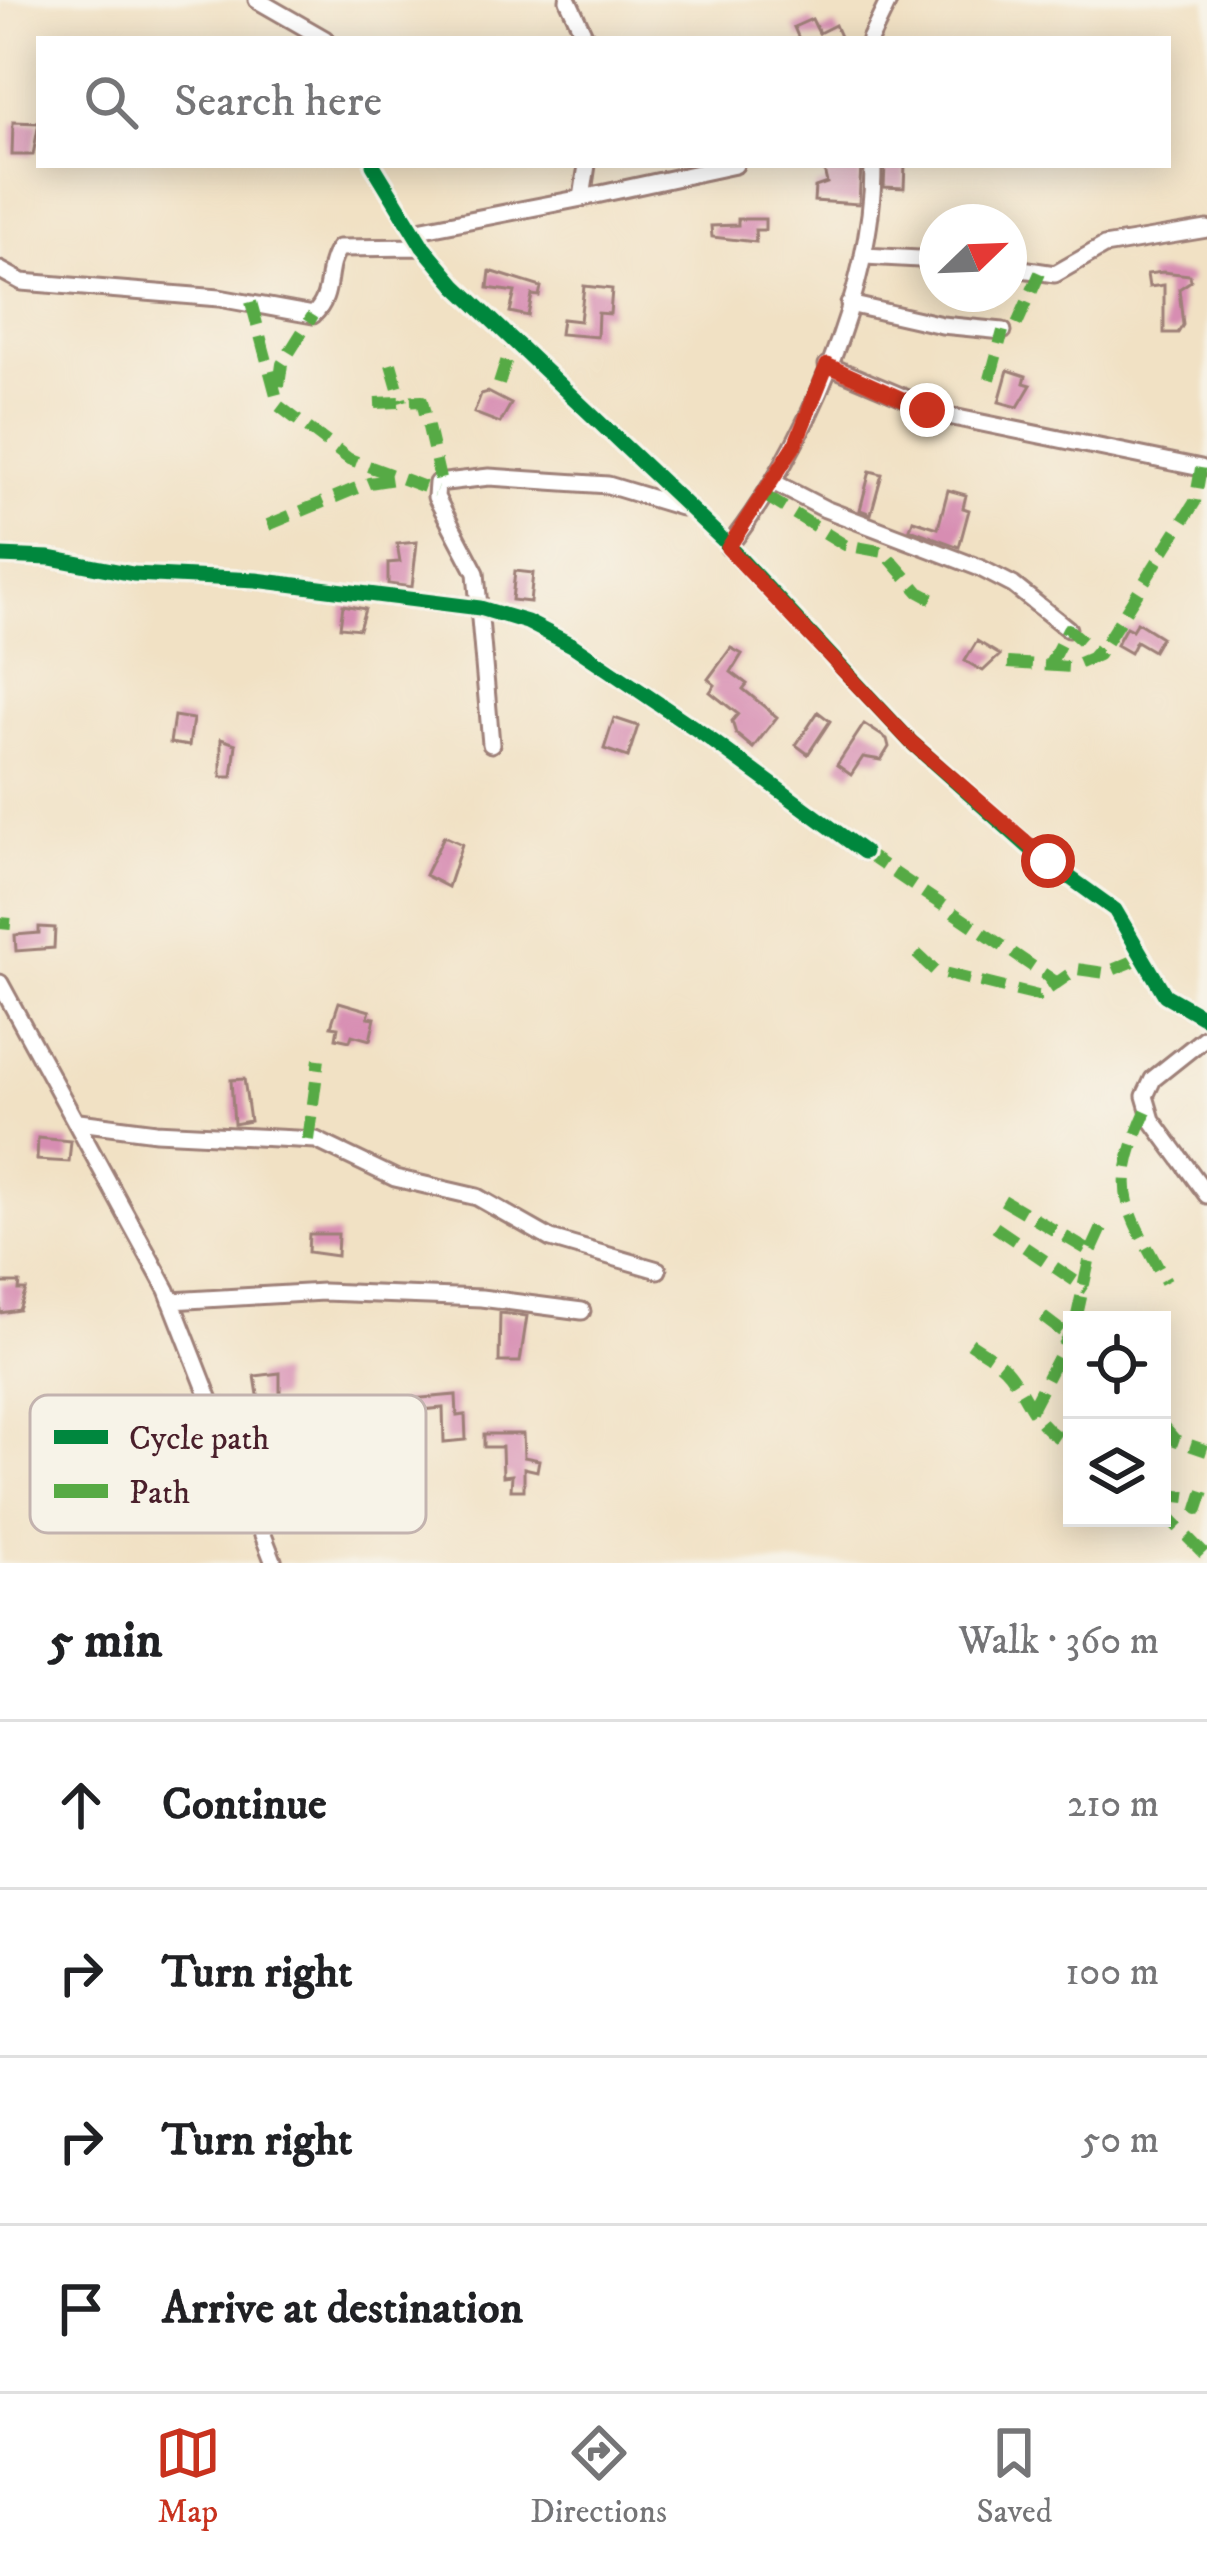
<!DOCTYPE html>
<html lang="en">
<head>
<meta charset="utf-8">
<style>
	:root { --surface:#fff; --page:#f6f6f6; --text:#202124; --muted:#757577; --line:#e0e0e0; --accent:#c8321e }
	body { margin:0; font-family:"IM FELL DW Pica",serif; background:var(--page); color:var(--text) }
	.controls { position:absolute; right:36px; bottom:36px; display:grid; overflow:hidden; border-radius:0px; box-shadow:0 6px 30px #0003 }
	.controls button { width:108px; height:108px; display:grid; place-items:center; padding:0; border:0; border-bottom:3px solid var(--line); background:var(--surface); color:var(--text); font:60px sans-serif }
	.compass { position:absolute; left:919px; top:204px; width:108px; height:108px; border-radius:50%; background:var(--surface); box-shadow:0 6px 30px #0003; rotate:67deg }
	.stop { position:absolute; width:36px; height:36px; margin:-27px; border:9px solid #c8321e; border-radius:50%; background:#fff }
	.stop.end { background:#c8321e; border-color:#fff; box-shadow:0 3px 12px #0008 }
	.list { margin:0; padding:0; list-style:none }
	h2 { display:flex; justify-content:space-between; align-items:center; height:156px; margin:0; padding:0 48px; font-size:51px }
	h2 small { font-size:39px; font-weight:400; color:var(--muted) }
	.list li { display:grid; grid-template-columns:78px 1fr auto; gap:36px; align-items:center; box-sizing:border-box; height:168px; padding:0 48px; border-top:3px solid var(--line) }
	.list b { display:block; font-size:45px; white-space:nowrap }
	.list em { font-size:39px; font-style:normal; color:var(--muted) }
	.icon { flex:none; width:66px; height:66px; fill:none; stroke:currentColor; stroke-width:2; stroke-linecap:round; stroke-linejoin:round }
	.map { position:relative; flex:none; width:1207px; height:1563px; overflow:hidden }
	.search { position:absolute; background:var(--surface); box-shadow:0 6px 30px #0003; left:36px; right:36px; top:36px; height:132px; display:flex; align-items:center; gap:30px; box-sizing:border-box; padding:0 42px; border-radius:0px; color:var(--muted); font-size:45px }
	.sheet { height:828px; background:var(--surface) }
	nav { display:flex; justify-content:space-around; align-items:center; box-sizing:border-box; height:168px; border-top:3px solid var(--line); background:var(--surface); font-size:33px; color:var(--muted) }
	nav a { display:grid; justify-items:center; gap:6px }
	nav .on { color:var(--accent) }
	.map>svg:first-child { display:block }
</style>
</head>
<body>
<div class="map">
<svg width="1207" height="1563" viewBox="0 0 1207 1563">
	<rect width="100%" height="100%" fill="#f7f3e8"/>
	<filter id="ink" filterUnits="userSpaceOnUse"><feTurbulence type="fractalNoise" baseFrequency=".00833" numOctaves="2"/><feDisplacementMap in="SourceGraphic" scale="24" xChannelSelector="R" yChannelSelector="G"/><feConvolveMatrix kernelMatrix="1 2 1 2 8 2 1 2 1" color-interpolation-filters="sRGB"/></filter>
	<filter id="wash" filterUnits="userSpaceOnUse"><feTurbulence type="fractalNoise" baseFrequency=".004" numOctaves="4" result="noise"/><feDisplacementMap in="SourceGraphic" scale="48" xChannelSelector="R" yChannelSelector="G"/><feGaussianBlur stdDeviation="2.7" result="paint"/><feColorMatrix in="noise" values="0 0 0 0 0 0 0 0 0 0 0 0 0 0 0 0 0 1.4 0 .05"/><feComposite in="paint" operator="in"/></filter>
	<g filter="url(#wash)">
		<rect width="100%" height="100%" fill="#f1e1c4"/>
		<g id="blocks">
			<!-- building -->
			<path fill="#d78db2" d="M812,19L819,33L835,25L841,39H799L794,27Z
				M13,122L39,123L33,155H12Z
				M823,165H861L859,204L814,201L815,187L827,183Z
				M885,165H905L904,188L884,187Z
				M738,219H765V230H755L756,242L712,237L711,226L738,225Z
				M490,271L541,287L539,296L532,295L528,316L510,312L515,292L488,288Z
				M1163,272L1190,275L1191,281L1179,289L1183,325L1178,333H1164V285L1149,287L1147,274Z
				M584,286L612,289L610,314L598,313L597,337L560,334L562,319L580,321Z
				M1008,370L1026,376L1024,383L1031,385L1018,407L999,402Z
				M488,392L511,404L500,423L474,413L481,394Z
				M870,471L882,474L871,514L860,510Z
				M948,490L966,495L963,508L969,510L959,547L910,529L913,520L938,528Z
				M417,542L412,587L388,584V563L400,562L397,544Z
				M515,571L533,573L530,602L512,600Z
				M343,605L365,609L359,629L340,627Z
				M1137,622L1161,637L1153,651L1136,641L1130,653L1116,645L1126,627L1132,630Z
				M977,641L1000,655L983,671L965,661Z
				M731,648L742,654L731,672L747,684L743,689L777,717L753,748L736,734L732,721L738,714L710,692L715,685L708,679Z
				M818,712L830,721L808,754L796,745Z
				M174,716L193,719L189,746L170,743Z
				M614,718L638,726L628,757L604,749Z
				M864,724L887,739L889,747L881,760L863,757L851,775L837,765Z
				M221,739L236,744L232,777H221Z
				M444,836L462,844L448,887L425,875Z
				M39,927L55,928L54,948L16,951L15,935L39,933Z
				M339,1002L370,1011L368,1017L375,1018L370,1040L352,1035L350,1041L336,1038L338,1027L331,1026Z
				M244,1079L250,1121L234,1124L231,1080Z
				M38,1138L71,1141L69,1162L37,1160Z
				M309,1234H338L337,1256L308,1252Z
				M0,1283H20L19,1290H26L19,1310L0,1313Z
				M500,1313L527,1316L520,1362H499Z
				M280,1373V1398L259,1401L255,1376Z
				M456,1395L457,1416L465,1415L466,1440L444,1442L443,1408L400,1412L399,1400Z
				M484,1434H523L524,1457L539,1460L537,1471L524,1468V1490H511L512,1475L503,1476L502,1447H484Z"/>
		</g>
	</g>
	<g filter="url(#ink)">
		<use href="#blocks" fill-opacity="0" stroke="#9e8078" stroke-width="3"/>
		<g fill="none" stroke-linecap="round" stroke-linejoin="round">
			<defs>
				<path id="minor" d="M257,0L325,39
					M568,0L586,39
					M870,39L889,0
					M373,165L423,247L456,286L721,538L911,742L1033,851L1115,910L1165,995L1207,1019
					M582,198L735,165
					M413,231L582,198L587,165
					M865,256L937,260
					M1009,267L1055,274L1104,246L1207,229
					M0,270L22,282L219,298L313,315C335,295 323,270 339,248L423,247
					M849,304L942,325L1003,331
					M827,365L948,416L1201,468
					M773,482L825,509L980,568L1013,585L1068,629
					M728,547C804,452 874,288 873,165
					M0,556L50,558L133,574L256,580L480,608L527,622L572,645L699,731L864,852
					M491,744L476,573L436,497L437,483L489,477L608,485L681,507
					M0,983L167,1290L274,1563
					M1207,1036L1153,1079L1145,1096L1152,1120L1207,1195
					M79,1122L156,1132L316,1140L395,1178L477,1197L551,1239L658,1270
					M171,1301L323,1292L481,1298L582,1311"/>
			</defs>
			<!-- minor casing -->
			<use href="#minor" stroke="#9e8078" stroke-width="21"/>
			<!-- minor -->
			<use href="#minor" stroke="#fff" stroke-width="15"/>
			<!-- quiet -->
			<path stroke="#57aa44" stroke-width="12" stroke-dasharray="24 12" stroke-linecap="butt" d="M251,302L279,406L349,459L436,491
				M1017,324L1040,273
				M391,364L402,402
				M990,379L1003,331
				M499,384L513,340
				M279,386L282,364L313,315
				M375,403L422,401L440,479
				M764,495L845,545L884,552L919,592L932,599
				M268,525L369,483L396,479
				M1008,663L1070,667L1098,655L1195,502L1201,468
				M1049,666L1068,629L1098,655
				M864,852L1060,985
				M0,923L11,924
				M917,954L935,971L1038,996L1077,969L1105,973L1141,958
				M1146,1111C1110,1193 1125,1206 1166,1282
				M308,1140L319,1059
				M1003,1200L1091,1252
				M995,1227L1087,1289
				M1043,1317L1072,1339
				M1076,1320L1091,1252L1106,1219
				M970,1343C983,1352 1000,1361 1009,1373C1032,1404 1033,1426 1072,1446
				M1030,1411L1072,1330
				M1162,1425L1175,1440L1207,1451
				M1162,1494L1186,1497L1198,1509L1207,1481
				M1162,1511L1207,1557"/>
			<defs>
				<path id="cycleway" d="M373,165L423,247L456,286L721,538L911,742L1033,851L1115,910L1165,995L1207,1019
					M0,556L50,558L133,574L256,580L480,608L527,622L572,645L699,731L864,852"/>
			</defs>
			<!-- cycleway casing -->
			<use href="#cycleway" stroke="#f7f3e8" stroke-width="22"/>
			<!-- cycleway -->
			<use href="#cycleway" stroke="#00873e" stroke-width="15"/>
		</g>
	</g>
	<g fill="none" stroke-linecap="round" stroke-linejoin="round" filter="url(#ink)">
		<!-- route -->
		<path stroke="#c8321e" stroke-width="15" d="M927,410L827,365L795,445L728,548L911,742L1048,861"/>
	</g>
	<!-- legend -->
	<rect x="30" y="1395" width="396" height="138" rx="18" fill="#f7f3e8" stroke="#c3b3af" stroke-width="3"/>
	<rect x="54" y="1430" width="54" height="14" fill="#00873e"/>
	<rect x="54" y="1484" width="54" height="14" fill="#57aa44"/>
	<g font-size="33" fill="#4a1f2b">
		<text x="129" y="1449">Cycle path</text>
		<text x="129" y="1503">Path</text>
	</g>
</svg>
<div class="controls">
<button><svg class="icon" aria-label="locate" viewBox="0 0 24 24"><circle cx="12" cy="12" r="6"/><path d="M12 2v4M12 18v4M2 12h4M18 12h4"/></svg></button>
<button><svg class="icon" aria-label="layers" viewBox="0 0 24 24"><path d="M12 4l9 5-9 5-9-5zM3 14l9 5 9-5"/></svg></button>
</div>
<svg class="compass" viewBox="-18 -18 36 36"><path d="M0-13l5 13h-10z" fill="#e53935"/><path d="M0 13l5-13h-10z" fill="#757577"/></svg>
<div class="stop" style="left:1048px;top:861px"></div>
<div class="stop end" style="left:927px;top:410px"></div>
<div class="search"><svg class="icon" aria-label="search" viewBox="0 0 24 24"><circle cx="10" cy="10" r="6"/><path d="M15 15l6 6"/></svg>Search here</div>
</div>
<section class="sheet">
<h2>5 min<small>Walk · 360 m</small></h2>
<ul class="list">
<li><svg class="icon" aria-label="ahead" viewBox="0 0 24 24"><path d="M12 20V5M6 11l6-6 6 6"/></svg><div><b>Continue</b></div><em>210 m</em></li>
<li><svg class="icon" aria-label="right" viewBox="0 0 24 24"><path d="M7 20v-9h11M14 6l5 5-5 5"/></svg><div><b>Turn right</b></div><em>100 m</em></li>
<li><svg class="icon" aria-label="right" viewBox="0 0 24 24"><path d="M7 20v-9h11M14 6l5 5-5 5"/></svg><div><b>Turn right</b></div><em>50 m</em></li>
<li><svg class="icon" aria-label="arrive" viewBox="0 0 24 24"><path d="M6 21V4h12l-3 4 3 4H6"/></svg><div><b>Arrive at destination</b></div></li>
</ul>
</section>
<nav>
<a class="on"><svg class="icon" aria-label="map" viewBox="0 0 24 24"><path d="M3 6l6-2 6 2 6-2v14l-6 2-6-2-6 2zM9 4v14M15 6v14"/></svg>Map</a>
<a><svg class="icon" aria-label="directions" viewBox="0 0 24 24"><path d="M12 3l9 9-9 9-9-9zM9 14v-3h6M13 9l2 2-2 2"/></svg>Directions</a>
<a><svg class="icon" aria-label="saved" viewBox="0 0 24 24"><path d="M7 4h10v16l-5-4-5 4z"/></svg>Saved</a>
</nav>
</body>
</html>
